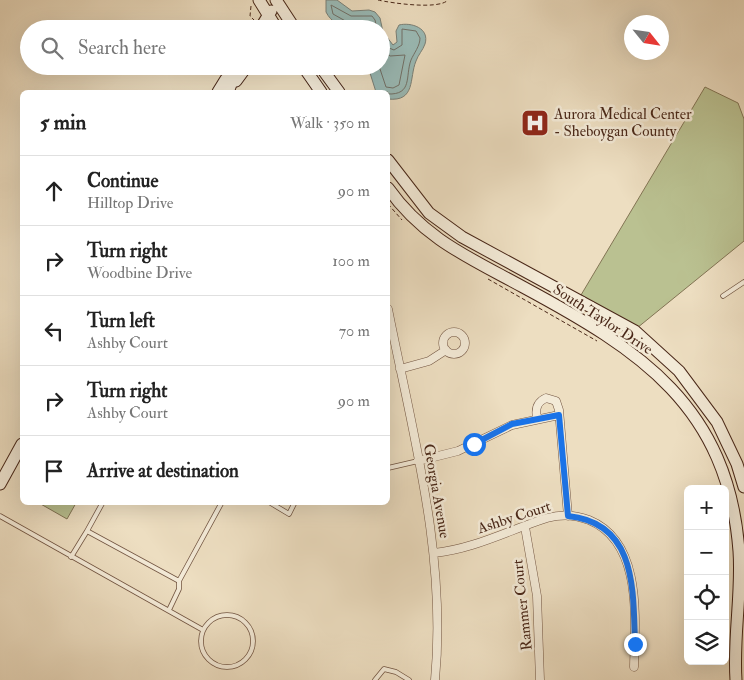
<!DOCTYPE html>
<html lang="en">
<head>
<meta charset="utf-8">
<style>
	:root { --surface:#fff; --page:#f6f6f6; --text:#222; --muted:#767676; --line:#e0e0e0 }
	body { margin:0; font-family:"IM FELL Double Pica",serif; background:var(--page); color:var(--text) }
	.controls { position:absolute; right:15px; bottom:15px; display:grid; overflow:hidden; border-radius:8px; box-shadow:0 5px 20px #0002 }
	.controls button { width:45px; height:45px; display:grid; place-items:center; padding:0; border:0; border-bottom:1px solid var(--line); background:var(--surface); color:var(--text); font:25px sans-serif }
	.compass { position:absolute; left:624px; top:15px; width:45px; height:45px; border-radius:50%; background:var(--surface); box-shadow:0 5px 20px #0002; rotate:120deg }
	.stop { position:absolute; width:15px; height:15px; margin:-11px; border:4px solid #1a73e8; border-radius:50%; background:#fff }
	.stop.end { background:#1a73e8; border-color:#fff; box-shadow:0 1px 5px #0008 }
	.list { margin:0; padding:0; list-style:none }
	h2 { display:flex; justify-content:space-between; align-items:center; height:65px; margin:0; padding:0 20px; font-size:21px }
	h2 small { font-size:16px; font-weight:400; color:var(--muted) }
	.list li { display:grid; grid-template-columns:32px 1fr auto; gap:15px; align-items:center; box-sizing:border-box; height:70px; padding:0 20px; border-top:1px solid var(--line) }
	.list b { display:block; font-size:19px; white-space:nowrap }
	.list p { margin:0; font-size:16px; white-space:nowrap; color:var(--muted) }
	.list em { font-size:16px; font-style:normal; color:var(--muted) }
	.icon { flex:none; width:28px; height:28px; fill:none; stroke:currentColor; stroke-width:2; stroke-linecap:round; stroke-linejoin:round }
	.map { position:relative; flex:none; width:744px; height:680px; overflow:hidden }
	.search { position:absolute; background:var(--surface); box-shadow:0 5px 20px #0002; left:20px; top:20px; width:370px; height:55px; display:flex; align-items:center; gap:12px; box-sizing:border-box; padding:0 18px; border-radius:28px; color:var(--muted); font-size:19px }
	.panel { position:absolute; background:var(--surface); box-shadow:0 5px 20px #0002; left:20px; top:90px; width:370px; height:415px; border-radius:8px }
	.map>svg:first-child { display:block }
</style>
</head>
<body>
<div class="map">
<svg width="744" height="680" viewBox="0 0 744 680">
	<rect width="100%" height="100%" fill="#eddec1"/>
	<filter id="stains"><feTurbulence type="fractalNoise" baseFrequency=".004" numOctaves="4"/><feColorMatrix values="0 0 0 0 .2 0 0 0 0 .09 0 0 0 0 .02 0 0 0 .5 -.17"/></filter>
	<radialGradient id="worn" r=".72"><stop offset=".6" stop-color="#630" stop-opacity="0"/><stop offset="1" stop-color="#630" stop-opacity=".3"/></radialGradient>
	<!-- green -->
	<path fill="#bac191" stroke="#827454" d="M705,87L738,103L744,119V241L637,328L581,295Z
		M39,503H76L67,519Z"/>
	<!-- water -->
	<path fill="#9abbb7" stroke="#7a8077" d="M326,0H337L352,11L369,10L375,12L380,18L383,32L393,45L397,42L396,31L399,25C411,22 430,28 425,44C423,50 418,55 416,61C409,78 416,102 388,99V92H376L370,73L364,66H381V29C362,29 336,32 326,12Z"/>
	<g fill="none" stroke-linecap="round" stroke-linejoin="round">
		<!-- shore -->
		<path stroke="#727168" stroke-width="1" d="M351,29L349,23L333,14L331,5L351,16H372L375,20L377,29
			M381,38L389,48L394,50L402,45V29L416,31L420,38C420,46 414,53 411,60C405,76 413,95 388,94
			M379,66L386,87L393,88L399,85L405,55L390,56L381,48"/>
		<defs>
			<path id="lane" d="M723,296L744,282
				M388,468L418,461
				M269,502L289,514L295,502
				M0,516L203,630
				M87,531L103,502
				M71,557L87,531L179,581L222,502
				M169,610L179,589V581
				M201 641a26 26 0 1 1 52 0a26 26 0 1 1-52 0Z
				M375,680L384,669L396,672L409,680"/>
			<path id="street" d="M388,309C412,431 447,554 435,680
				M443 343a11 11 0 1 1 22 0a11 11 0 1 1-22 0Z
				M400,369L429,361L446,350
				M537,418C535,408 537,402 546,398L556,401L559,410L568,516
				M418,461L458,451L512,425L559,415
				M525,527L537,596L540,680
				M434,553C474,549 509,530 547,518C561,514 576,515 589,520C643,542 635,619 634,667"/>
			<path id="secondary" d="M259,0L277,29
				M276,0L295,29
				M260,29L271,11
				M303,66L321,92
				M320,66L339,92
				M236,81L247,66
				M218,92L226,79L237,70
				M228,92L236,71
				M388,160L429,213L462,237L635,331L679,371L717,422L737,464L744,487
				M388,188C424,239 470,258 523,287C640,350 728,406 739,551C742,594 733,637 736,680
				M0,484L22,444"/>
		</defs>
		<!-- lane casing -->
		<use href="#lane" stroke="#725542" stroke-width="5.5"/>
		<!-- street casing -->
		<use href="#street" stroke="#725542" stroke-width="9"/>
		<!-- secondary casing -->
		<use href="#secondary" stroke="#492718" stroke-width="13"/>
		<!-- path -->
		<path stroke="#492718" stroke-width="1" stroke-dasharray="4 2.5" stroke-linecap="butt" d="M378,0C391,3 439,10 448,0
			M251,6L250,16L255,21
			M388,204L402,220
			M488,279L597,341"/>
		<!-- lane -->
		<use href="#lane" stroke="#f3ead7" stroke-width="4"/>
		<!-- street -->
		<use href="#street" stroke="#f3ead7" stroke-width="8"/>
		<!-- secondary -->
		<use href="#secondary" stroke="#f3ead7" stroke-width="11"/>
	</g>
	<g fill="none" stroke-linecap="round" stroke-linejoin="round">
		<!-- route -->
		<path stroke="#1a73e8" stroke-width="6" d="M474,444L512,424L559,415L568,516C637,523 633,590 635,644"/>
	</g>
	<!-- icons -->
	<defs>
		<symbol id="hospital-square" viewBox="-11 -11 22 22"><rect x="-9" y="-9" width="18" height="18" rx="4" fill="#8f2418" stroke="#f3ead7"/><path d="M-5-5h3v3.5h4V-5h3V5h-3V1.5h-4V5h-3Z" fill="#fff"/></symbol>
	</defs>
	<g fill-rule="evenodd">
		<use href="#hospital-square" x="519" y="107" width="32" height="32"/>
	</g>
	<g text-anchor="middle" stroke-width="5" stroke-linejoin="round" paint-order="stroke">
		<!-- poi labels -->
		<g font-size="15" fill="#492718" stroke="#f3ead7" text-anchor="start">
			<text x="554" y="119">Aurora Medical Center<tspan x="554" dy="17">- Sheboygan County</tspan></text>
		</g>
		<!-- street labels -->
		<g font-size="15" fill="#492718" stroke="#f3ead7">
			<text transform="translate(603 319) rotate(33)" y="5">South Taylor Drive</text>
			<text transform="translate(437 491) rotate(80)" y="5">Georgia Avenue</text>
			<text transform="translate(514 517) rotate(-18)" y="5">Ashby Court</text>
			<text transform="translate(522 605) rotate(-96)" y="5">Rammer Court</text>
		</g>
	</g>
	<rect width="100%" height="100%" filter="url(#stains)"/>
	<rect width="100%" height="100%" fill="url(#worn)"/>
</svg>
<div class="controls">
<button>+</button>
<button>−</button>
<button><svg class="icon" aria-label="locate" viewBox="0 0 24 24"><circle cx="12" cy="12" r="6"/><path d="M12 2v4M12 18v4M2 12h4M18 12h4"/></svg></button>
<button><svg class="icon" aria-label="layers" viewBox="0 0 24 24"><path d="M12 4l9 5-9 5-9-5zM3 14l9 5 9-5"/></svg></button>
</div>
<svg class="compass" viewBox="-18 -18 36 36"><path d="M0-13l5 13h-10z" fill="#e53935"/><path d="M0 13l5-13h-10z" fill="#767676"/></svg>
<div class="stop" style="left:474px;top:444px"></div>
<div class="stop end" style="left:635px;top:644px"></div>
<div class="search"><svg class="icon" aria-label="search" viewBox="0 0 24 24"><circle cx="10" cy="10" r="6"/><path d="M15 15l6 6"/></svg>Search here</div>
<section class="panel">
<h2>5 min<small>Walk · 350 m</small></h2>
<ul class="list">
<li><svg class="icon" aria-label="ahead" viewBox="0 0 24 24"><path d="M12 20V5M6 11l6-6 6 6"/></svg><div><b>Continue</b><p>Hilltop Drive</p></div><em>90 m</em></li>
<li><svg class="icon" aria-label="right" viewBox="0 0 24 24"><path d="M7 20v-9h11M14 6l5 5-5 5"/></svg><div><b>Turn right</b><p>Woodbine Drive</p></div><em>100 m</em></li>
<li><svg class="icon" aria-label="left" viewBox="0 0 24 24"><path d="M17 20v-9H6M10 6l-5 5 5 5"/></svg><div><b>Turn left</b><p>Ashby Court</p></div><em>70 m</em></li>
<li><svg class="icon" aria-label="right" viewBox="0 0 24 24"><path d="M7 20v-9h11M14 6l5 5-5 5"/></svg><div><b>Turn right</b><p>Ashby Court</p></div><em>90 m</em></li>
<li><svg class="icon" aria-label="arrive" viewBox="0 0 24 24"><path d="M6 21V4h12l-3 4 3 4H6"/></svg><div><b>Arrive at destination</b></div></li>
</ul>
</section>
</div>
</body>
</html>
